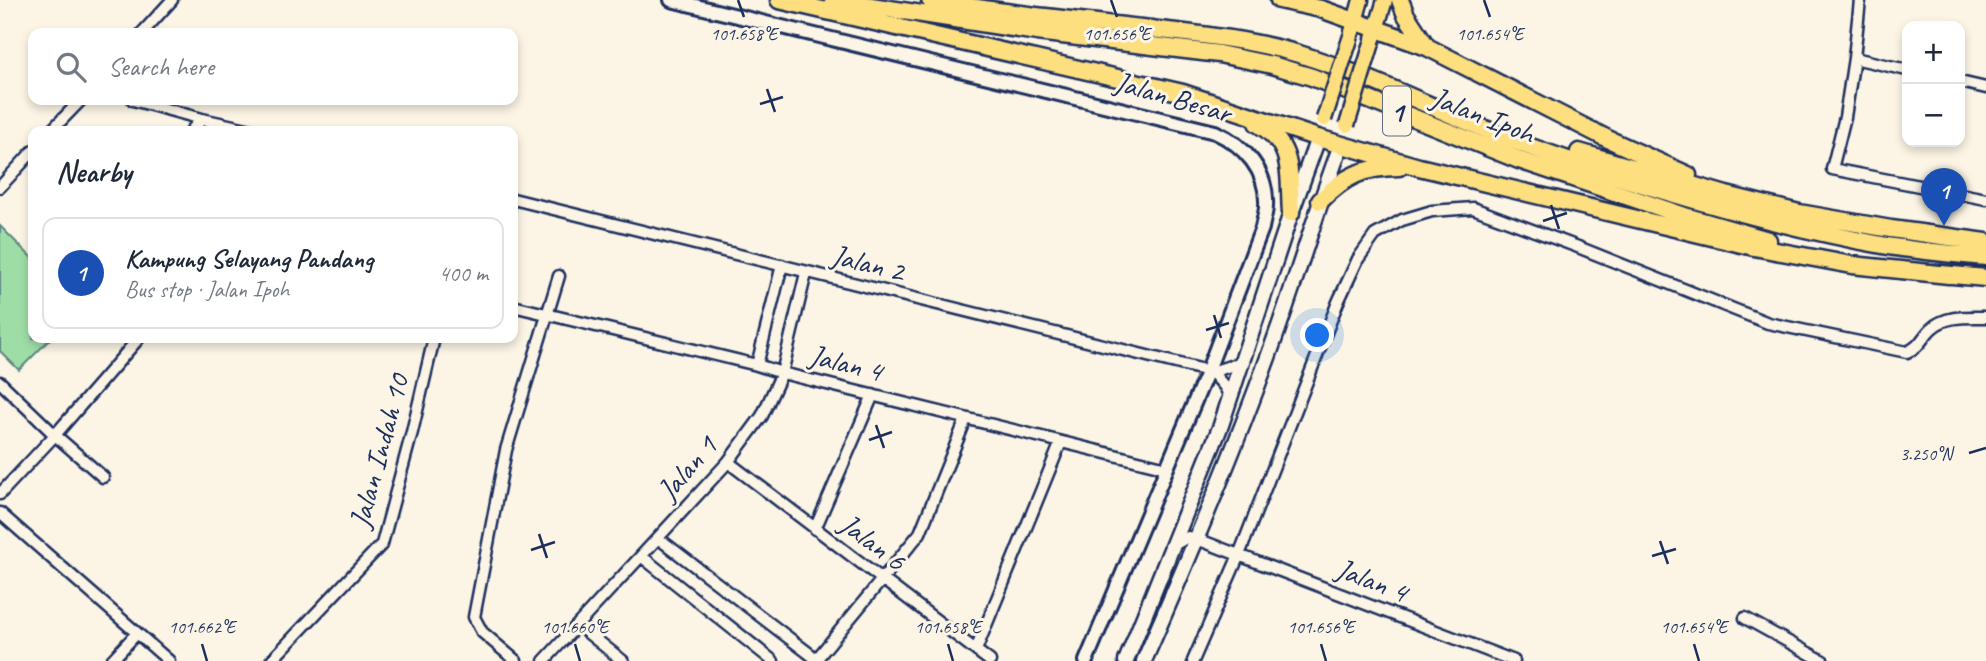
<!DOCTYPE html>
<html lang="en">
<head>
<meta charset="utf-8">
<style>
	:root { --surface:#fff; --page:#f6f6f7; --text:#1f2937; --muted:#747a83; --line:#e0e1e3; --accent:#b45309 }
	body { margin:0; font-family:Caveat,sans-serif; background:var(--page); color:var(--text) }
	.controls { position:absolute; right:21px; top:21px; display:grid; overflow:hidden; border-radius:14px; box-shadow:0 4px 10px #0003 }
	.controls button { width:63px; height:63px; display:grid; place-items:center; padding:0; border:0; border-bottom:2px solid var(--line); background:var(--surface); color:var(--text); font:35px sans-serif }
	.you { position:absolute; left:1318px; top:336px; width:24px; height:24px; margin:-18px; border:5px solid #fff; border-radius:50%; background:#1a73e8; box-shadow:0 0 0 10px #1a73e833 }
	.badge { display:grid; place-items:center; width:46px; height:46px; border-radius:50%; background:var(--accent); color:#fff; font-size:23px; font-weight:700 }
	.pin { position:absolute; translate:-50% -58px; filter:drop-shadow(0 2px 4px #0008) }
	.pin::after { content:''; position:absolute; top:37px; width:24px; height:21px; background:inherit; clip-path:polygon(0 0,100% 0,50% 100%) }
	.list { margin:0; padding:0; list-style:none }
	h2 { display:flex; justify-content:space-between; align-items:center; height:91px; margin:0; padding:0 28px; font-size:30px }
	h2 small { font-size:23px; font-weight:400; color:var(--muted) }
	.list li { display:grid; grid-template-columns:46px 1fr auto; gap:21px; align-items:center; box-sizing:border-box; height:112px; margin:0 14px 14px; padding:0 14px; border:2px solid var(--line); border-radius:14px }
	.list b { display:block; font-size:26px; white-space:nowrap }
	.list p { margin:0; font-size:23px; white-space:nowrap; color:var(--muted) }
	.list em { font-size:23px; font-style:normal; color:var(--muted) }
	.icon { flex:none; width:38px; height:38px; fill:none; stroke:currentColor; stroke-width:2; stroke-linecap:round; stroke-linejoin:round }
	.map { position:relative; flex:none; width:1986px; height:661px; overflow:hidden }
	.search { position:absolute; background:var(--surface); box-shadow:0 4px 10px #0003; left:28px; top:28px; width:490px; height:77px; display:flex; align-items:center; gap:18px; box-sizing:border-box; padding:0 24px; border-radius:14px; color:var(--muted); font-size:26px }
	.panel { position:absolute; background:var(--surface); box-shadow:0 4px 10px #0003; left:28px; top:126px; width:490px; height:217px; border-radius:14px }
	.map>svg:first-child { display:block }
</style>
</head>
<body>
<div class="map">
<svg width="1986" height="661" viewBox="0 0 1986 661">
	<rect width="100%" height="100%" fill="#fcf5e5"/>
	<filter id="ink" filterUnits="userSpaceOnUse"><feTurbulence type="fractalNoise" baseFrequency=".0143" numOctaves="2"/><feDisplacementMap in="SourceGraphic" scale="14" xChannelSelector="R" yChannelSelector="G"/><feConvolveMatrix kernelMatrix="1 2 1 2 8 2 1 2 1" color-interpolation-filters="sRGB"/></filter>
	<g filter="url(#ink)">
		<!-- green -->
		<path fill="#9edea6" stroke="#5c8682" stroke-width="2" d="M0,226L33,259V338H51L19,370L0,351Z"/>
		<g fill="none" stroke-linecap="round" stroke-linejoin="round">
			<defs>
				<path id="minor" d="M1860,0L1854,58L1845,117L1832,169L1986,199
					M142,33L172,0
					M1854,58L1907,70
					M1960,82L1986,88
					M133,100L202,119L256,131
					M51,131L81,100
					M191,131L202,119
					M0,187L33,151
					M513,199L1212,372L1242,362
					M513,306L757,365L782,373L1167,468
					M757,365L782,265
					M1212,372L1225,387L1230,397
					M0,382L55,435L103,477
					M728,462L990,661
					M0,494L55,435L139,338
					M0,513L169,661
					M815,529L873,395
					M658,538L819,661
					M1174,545L1188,537L1197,539L1514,661
					M641,556L773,661
					M1745,618L1823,661
					M578,625L623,661
					M976,650L1061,442
					M111,661L137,633
					M271,661L382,544L412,432L434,338
					M516,661L482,632L474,617L506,450L559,276
					M544,661L728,462L762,416L782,373L806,273
					M815,661L920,533L966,419
					M1193,661L1239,555L1338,302L1358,259L1375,235L1402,220L1432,211L1473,208L1578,247L1768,323L1907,352C1921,346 1921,339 1931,329C1945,315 1968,317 1986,317"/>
				<path id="tertiary" d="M671,0L1215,132C1244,145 1268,171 1266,206C1266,213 1263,221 1262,228L1208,370L1086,661"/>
				<path id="secondary" d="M1126,661L1221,425L1291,213L1318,138
					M1144,661C1186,565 1227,469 1263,371C1291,297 1313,220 1341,145"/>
				<path id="primary" d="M1352,32L1361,0
					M1373,39L1385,0"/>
				<path id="trunk" d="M779,0L1183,93L1318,138L1419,167L1754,247L1852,265L1949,275
					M833,0L1037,32L1219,54L1272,65L1312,77L1519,160L1688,217L1768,240
					M930,0C1000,13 1071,20 1142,28C1195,34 1248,39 1299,54C1378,78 1451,118 1528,146C1643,187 1762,223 1882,245C1916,251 1952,254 1986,257
					M1279,0L1321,9L1427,47L1608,139L1688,175
					M1400,0L1406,15L1427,47
					M1257,123C1296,146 1288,174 1291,213
					M1579,152L1726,195L1799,213L1891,229L1986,242
					M1320,201C1345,176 1363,167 1399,167
					M1941,274L1986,278"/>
			</defs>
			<!-- minor casing -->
			<use href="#minor" stroke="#1b2f5e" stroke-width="15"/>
			<!-- tertiary casing -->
			<use href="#tertiary" stroke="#1b2f5e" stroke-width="18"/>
			<!-- secondary casing -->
			<use href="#secondary" stroke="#1b2f5e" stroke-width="19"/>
			<!-- primary casing -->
			<use href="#primary" stroke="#1b2f5e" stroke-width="19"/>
			<!-- trunk casing -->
			<use href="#trunk" stroke="#1b2f5e" stroke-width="21"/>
			<!-- minor -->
			<use href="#minor" stroke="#fcf5e5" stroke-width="10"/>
			<!-- tertiary -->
			<use href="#tertiary" stroke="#fcf5e5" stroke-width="12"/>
			<!-- secondary -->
			<use href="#secondary" stroke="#fcf5e5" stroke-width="14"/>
			<!-- primary -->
			<use href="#primary" stroke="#fedf80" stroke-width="14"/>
			<!-- trunk -->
			<use href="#trunk" stroke="#fedf80" stroke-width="16"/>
			<defs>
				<path id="primary-bridge" d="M1324,119L1351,36
					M1347,125L1372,43"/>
			</defs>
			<!-- primary-bridge casing -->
			<use href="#primary-bridge" stroke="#1b2f5e" stroke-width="19" stroke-linecap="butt"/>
			<!-- primary-bridge -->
			<use href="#primary-bridge" stroke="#fedf80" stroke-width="14"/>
		</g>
	</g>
	<!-- ticks -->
	<path fill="none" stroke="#1b2f5e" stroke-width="2.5" d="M738,0L744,17M1111,0L1117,17M1484,0L1490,17M767,89L775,112M760,104L783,97M1551,205L1559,229M1543,221L1567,213M1214,315L1221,338M1206,330L1229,323M876,425L884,448M869,440L892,432M1969,453L1986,448M539,534L547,558M1660,541L1668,564M531,550L555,542M1652,556L1676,549M202,644L207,661M575,644L580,661M948,644L953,661M1321,644L1326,661M1694,644L1699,661"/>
	<g text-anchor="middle" stroke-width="6" stroke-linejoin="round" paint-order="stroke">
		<!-- shield labels -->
		<rect fill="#fcf5e5" stroke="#5e6a86" stroke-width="2" x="1383" y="86.5" width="28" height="49" rx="5"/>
		<g font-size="28" font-weight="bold" fill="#1b2f5e">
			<text x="1397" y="121">1</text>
		</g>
		<!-- street labels -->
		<g font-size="30" fill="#1b2f5e" stroke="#fcf5e5">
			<text transform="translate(1173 97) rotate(16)" y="10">Jalan Besar</text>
			<text transform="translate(1483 115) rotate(21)" y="10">Jalan Ipoh</text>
			<text transform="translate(868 263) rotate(14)" y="10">Jalan 2</text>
			<text transform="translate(846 363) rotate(14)" y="10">Jalan 4</text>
			<text transform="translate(379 451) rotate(-75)" y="10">Jalan Indah 10</text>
			<text transform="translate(687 468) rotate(-49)" y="10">Jalan 1</text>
			<text transform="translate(873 542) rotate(37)" y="10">Jalan 6</text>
			<text transform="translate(1372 580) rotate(21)" y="10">Jalan 4</text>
		</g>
	</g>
	<g font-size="18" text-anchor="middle" fill="#1b2f5e" stroke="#fcf5e5" stroke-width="6" stroke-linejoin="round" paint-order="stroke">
		<text x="744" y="40">101.658°E</text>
		<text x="1117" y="40">101.656°E</text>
		<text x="1490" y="40">101.654°E</text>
		<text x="1926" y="460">3.250°N</text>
		<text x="202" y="633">101.662°E</text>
		<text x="575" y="633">101.660°E</text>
		<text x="948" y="633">101.658°E</text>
		<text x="1321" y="633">101.656°E</text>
		<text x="1694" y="633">101.654°E</text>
	</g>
</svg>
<div class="controls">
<button>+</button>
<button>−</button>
</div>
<div class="you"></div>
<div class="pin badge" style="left:1944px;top:226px;background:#1a4fb4">1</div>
<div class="search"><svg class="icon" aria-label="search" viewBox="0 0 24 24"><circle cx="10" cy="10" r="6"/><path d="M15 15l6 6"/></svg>Search here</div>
<section class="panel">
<h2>Nearby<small></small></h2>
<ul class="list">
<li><span class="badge" style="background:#1a4fb4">1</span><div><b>Kampung Selayang Pandang</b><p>Bus stop · Jalan Ipoh</p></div><em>400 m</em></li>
</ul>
</section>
</div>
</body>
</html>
